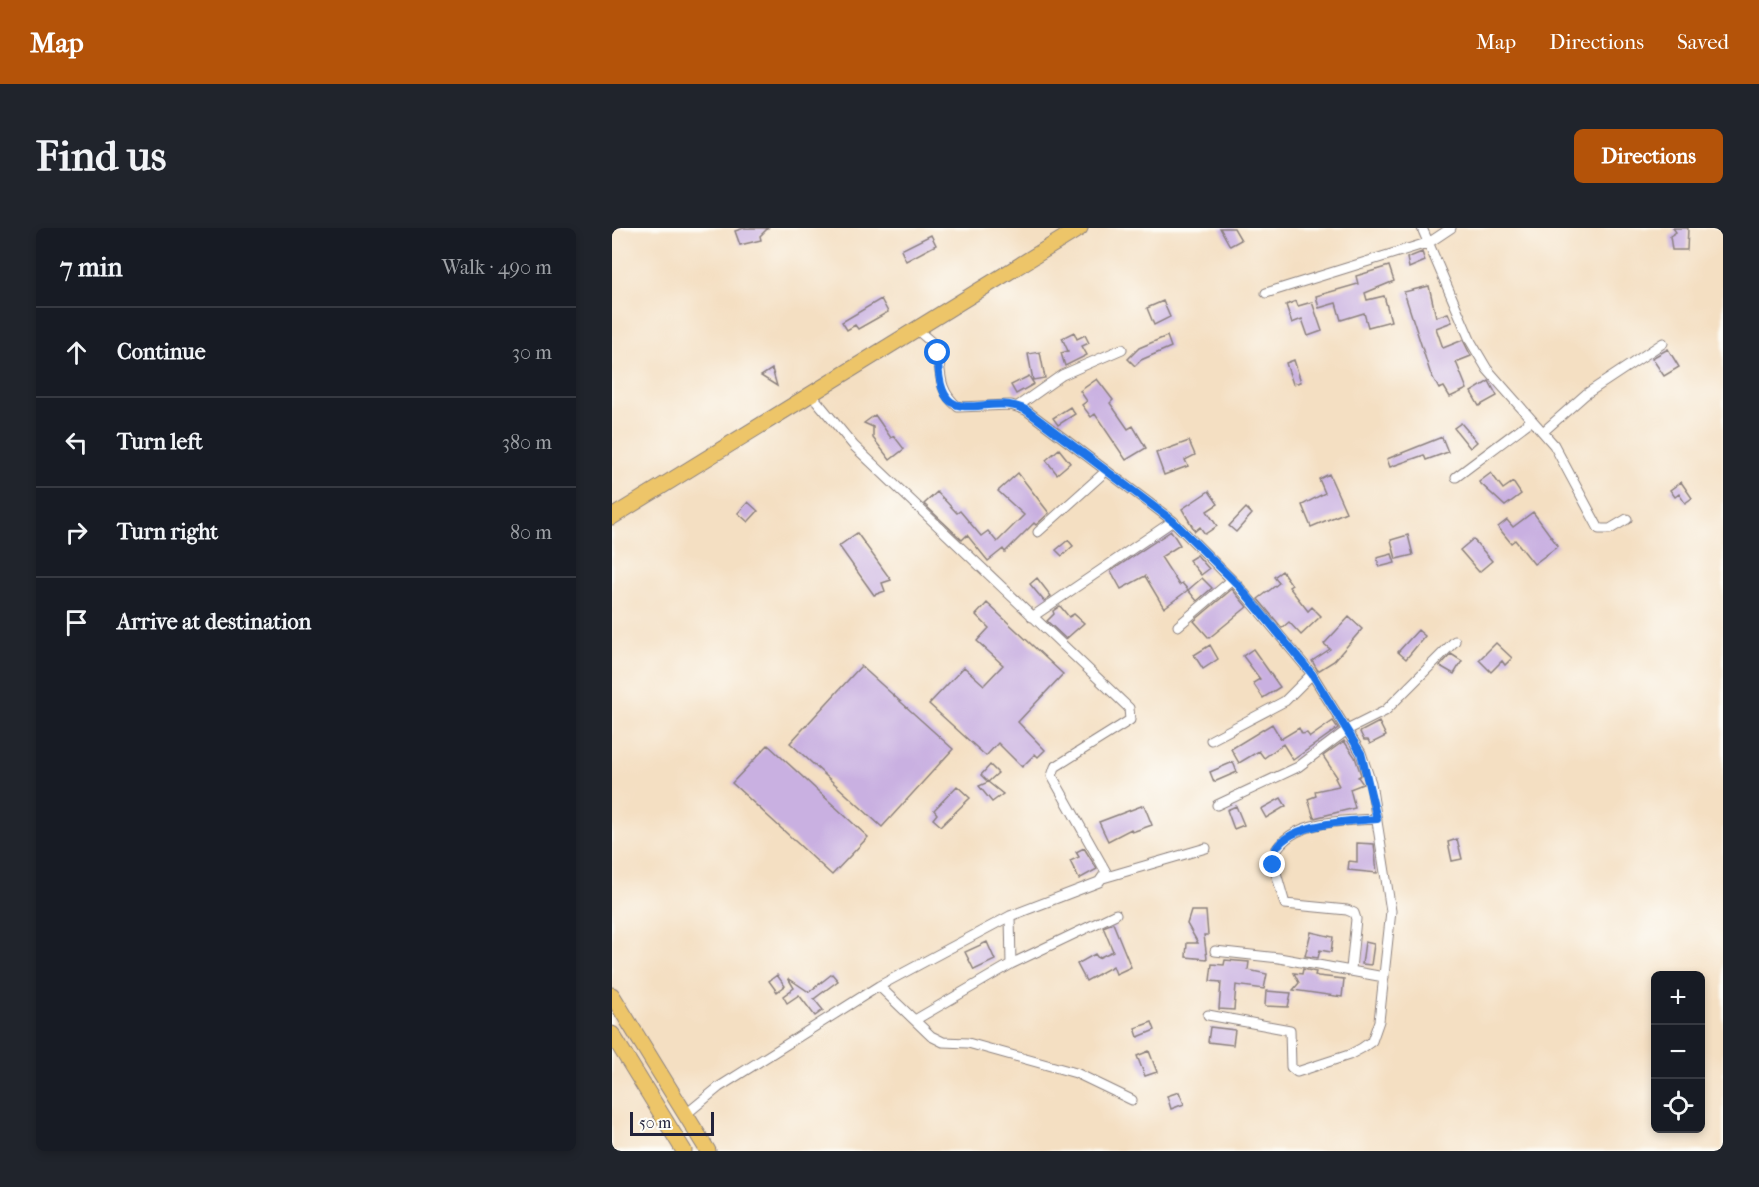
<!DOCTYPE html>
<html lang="en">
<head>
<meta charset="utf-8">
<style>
	:root { --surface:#171b24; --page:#20242c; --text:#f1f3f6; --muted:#9ea1a6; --line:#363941; --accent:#b45309 }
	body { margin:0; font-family:"IM FELL French Canon",serif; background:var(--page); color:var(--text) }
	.controls { position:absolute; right:18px; bottom:18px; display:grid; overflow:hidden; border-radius:9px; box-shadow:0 3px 9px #0003 }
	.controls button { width:54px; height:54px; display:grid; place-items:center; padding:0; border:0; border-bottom:2px solid var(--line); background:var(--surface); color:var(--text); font:30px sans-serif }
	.scale { position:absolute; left:18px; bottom:15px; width:84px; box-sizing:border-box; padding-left:6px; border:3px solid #22223b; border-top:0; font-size:16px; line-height:21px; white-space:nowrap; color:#22223b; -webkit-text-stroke:4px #fdfcf7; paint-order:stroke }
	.stop { position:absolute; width:18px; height:18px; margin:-14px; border:4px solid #1a73e8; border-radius:50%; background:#fff }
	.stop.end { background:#1a73e8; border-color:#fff; box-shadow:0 2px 6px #0008 }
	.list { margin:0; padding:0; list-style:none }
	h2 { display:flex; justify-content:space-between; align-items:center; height:78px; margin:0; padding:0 24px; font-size:26px }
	h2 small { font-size:20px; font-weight:400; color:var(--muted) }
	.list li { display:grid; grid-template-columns:39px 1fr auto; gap:18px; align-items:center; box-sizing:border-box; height:90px; padding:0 24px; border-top:2px solid var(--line) }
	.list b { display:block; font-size:22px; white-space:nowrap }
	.list em { font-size:20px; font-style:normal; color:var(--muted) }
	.icon { flex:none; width:33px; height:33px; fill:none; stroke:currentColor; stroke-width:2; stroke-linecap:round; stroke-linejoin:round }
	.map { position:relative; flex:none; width:1111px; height:923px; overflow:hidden; border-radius:9px }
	header { display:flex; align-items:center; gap:36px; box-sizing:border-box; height:84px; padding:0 30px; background:var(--accent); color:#fff }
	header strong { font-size:28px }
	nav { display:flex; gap:33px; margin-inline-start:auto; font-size:21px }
	.intro { display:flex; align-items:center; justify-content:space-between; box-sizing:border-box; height:144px; padding:0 36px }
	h1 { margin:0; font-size:42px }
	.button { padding:15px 27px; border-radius:9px; background:var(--accent); color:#fff; font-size:21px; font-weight:700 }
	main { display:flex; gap:36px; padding:0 36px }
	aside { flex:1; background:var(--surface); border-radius:9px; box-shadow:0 3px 9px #0003 }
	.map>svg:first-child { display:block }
</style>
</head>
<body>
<header>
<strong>Map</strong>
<nav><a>Map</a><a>Directions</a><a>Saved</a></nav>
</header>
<div class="intro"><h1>Find us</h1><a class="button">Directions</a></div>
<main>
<aside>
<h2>7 min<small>Walk · 490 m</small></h2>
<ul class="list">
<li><svg class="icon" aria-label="ahead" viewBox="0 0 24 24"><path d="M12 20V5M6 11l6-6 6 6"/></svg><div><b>Continue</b></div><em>30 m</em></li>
<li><svg class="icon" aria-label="left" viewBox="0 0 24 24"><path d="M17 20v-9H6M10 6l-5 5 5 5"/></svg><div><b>Turn left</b></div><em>380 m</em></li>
<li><svg class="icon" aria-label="right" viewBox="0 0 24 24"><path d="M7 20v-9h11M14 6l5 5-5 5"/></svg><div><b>Turn right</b></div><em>80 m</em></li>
<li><svg class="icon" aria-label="arrive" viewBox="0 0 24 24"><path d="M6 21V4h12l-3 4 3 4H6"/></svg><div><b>Arrive at destination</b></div></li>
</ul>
</aside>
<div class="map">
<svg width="1111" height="923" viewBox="0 0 1111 923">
	<rect width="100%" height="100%" fill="#fdfcf7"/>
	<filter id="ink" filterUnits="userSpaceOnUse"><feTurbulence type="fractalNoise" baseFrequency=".0167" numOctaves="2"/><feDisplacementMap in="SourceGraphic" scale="12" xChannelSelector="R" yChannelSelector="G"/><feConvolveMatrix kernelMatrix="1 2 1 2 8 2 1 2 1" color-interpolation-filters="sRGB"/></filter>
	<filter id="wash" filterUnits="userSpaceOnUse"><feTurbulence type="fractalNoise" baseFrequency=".008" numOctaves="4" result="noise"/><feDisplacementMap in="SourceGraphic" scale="24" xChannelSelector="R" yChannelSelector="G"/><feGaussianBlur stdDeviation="1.35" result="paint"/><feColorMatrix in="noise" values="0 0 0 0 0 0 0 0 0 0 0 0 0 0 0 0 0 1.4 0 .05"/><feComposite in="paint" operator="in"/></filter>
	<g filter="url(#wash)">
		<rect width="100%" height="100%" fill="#f4dfc2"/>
		<g id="blocks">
			<!-- building -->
			<path fill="#c9b0e1" d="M132,0H156L148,8L149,12L128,17L123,3Z
				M608,0H622L629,12L618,18Z
				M1061,0H1076L1075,22H1060L1058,8L1064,4Z
				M319,7L324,17L294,33L289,22Z
				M810,24L813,33L797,40L795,30Z
				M777,38L782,53L753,65L755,72L772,68L779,93L756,99L752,85L729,92L724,75L707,80L704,68L746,56L744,48Z
				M817,58L824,89L836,85L840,94L824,100L831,120L851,112L859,128L844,134L855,161L838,169L832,159L827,161L818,144L792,64Z
				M269,71L276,84L246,101L243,97L235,102L230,94Z
				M551,73L558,89L542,97L535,80Z
				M684,73L686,78L700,74L710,103L696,108L690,91L680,95L674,77Z
				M462,104L465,111L473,107L477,115L470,118L475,127L453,138L449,125L456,123L450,110Z
				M555,108L559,119L529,132L523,138L516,131L527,120Z
				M1056,121L1067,139L1052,148L1040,130Z
				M428,124L433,150L421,152L416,126Z
				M682,132L689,154L681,156L674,135Z
				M160,141L165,158L149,148Z
				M417,148L422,156L404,166L399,157Z
				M485,151L501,172L498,175L516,201L521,198L534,220L514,232L483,186L479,189L470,177L475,173L468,163Z
				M877,153L885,168L867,178L859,164Z
				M458,179L463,186L446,197L441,190Z
				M263,187L279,210L282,208L292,221L278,232L261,210V199L252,195Z
				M849,195L865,214L858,220L842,200Z
				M830,209L836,224L814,232L812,227L778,239L775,231Z
				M577,213L583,227L573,232L576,238L552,247L544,225Z
				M447,221L458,235L445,246L434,232Z
				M406,245L437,285L424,297L422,295L393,324L391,321L376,333L355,307L350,312L312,276L325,264L345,285L348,283L369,308L376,303L385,314L412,287L386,263Z
				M879,245L891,261L901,254L909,266L893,278L867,254Z
				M717,246L734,284L699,299L690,277L713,265L707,251Z
				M1069,254L1080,270L1073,275L1067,266L1063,269L1058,262Z
				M597,263L606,276L595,283L605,298L593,306L588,299L583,303L570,281Z
				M136,274L146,283L136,294L126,285Z
				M634,280L640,286L624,304L617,298Z
				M921,284L946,318L922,336L903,312L899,315L886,299L895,292L901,299Z
				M559,303L568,317L549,329L567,357L570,355L576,362L552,380L533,348L509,361L499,343Z
				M245,305L279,352L270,355L273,363L262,367L227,318Z
				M796,307L801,327L784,331L779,312Z
				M861,311L880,333L867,344L848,322Z
				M456,312L461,318L450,328L444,322Z
				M780,326L783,335L767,339L765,330Z
				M585,327L597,341L589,347L577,332Z
				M670,343L680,357L677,359L696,383L700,379L709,388L689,407L677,394L670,400L646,371L667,355L662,349Z
				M425,350L439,368L432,373L418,356Z
				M590,350L600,360L585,373L576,362Z
				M620,361L635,379L597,410L582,393Z
				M375,375L451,446L406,494L433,522L426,529L423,526L410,539L386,515L374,528L317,476L352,439L372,457L391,437L365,413L377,400L364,387Z
				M448,378L457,389L462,386L472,395L454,411L435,393L442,386L441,383Z
				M737,389L750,401L722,433L706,443L700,433L718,421L712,416Z
				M806,402L813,408L794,431L786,424Z
				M884,415L900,430L893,437L890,433L879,444L867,432Z
				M598,417L606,431L591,441L582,427Z
				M641,421L668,459L651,470L641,455L648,451L631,428Z
				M839,426L850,433L842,446L828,438Z
				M249,438L341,521L270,599L178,515Z
				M721,493L726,500L681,532L671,516L652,530L647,523L627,535L619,521L660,496L669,511L687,500L690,506L695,505L698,509Z
				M767,494L774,508L758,516L756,512H752L748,504Z
				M732,513L743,529L749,547L746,549L751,556L738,561L743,580L702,590L696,571L704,568L703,563L727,558L723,550L725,549L711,528Z
				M156,517L256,609L220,647L120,555Z
				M621,534L625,544L602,554L598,544Z
				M378,537L386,545L376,554L369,547Z
				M376,554L391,566L380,574L367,558Z
				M345,558L358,570L329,598L321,591L325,586L322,582Z
				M669,570L674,578L654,590L649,581Z
				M532,577L540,597L520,604L519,601L496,613L487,594Z
				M624,578L632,597L622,601L615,582Z
				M845,611L850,631L840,633L836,614Z
				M745,615L762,616L765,645L736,642L737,633L745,634Z
				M472,620L485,641L467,651L458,633L467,629L464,624Z
				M579,683H594L596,707H592L595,731L574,729L575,715H586L575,696Z
				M501,695L519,739L504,746L501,738L474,753L465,736L483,726L486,730L501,723L491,699Z
				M699,704L721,709L719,724L708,722L706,730L693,728Z
				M375,714L383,732L362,742L353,724Z
				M753,714L762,716L759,737L750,736Z
				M613,732L637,734L636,742L655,746L652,761L624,757L622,782L607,781L609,754L598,753L600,736L612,737Z
				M691,741L704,744L703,747L706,748L732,751L730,769L681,762L687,755L682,745L690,746Z
				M220,746L226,753L202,771L211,782L203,788L187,767L175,775L171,768L182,760L176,750L197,764Z
				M165,747L173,758L165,764L157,753Z
				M654,763L679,765L676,779L653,778Z
				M540,794L543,802L526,809L523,800Z
				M598,799L623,802L621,817L596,814Z
				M537,823L545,844L533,848L525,828Z
				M567,864L572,876L559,881L555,868Z"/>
		</g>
	</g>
	<g filter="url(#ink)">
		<use href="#blocks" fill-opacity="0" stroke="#8b807e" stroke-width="1.5"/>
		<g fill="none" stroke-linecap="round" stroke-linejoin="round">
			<defs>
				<path id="street" d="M810,0L859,114L875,141L942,217L987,301H998L1015,291
					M654,65L818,14L839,0
					M303,100L325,119C330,142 324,161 346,179L399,177L414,182L561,293L627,359L700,446L749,525L759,555L779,683L767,793L760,813L750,820L737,827L685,844L679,839L678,802L596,787
					M406,178L450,147L510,121
					M931,204L974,166L1051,115
					M844,249L920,192
					M426,304L494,243
					M420,389L561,293
					M566,398L620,352
					M599,512L673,473L700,446
					M605,577L686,539L735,502L773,483L843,413
					M491,650L594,620
					M398,688L399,736
					M603,723L667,730L772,749
					M739,741L744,691L742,685L735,682L673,676L660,631C674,591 731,593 765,591
					M267,758L319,808L331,814L356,815L464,845L520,872
					M303,792L399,736L504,686
					M73,887L107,859L267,758L398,688L487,654L494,644L440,548L443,539L518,492L517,480L242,218L199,166"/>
				<path id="primary" d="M0,289L468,0
					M0,767L96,923
					M0,806L72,923"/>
			</defs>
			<!-- street casing -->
			<use href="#street" stroke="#8b807e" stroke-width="11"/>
			<!-- primary casing -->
			<use href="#primary" stroke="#8b807e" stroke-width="17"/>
			<!-- street -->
			<use href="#street" stroke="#fff" stroke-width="9"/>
			<!-- primary -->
			<use href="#primary" stroke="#edc569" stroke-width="15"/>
		</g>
	</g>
	<g fill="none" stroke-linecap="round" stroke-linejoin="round" filter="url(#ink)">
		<!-- route -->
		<path stroke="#1a73e8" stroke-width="8" d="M326,125C325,212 372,161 414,182L561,293L627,358L700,446L749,525L765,591C739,593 655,595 661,637"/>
	</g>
</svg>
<div class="controls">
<button>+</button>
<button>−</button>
<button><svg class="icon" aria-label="locate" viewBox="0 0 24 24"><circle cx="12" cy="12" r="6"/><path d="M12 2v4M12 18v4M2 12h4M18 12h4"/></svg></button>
</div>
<div class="scale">50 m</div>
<div class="stop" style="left:326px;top:125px"></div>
<div class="stop end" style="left:661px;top:637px"></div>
</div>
</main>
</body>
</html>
